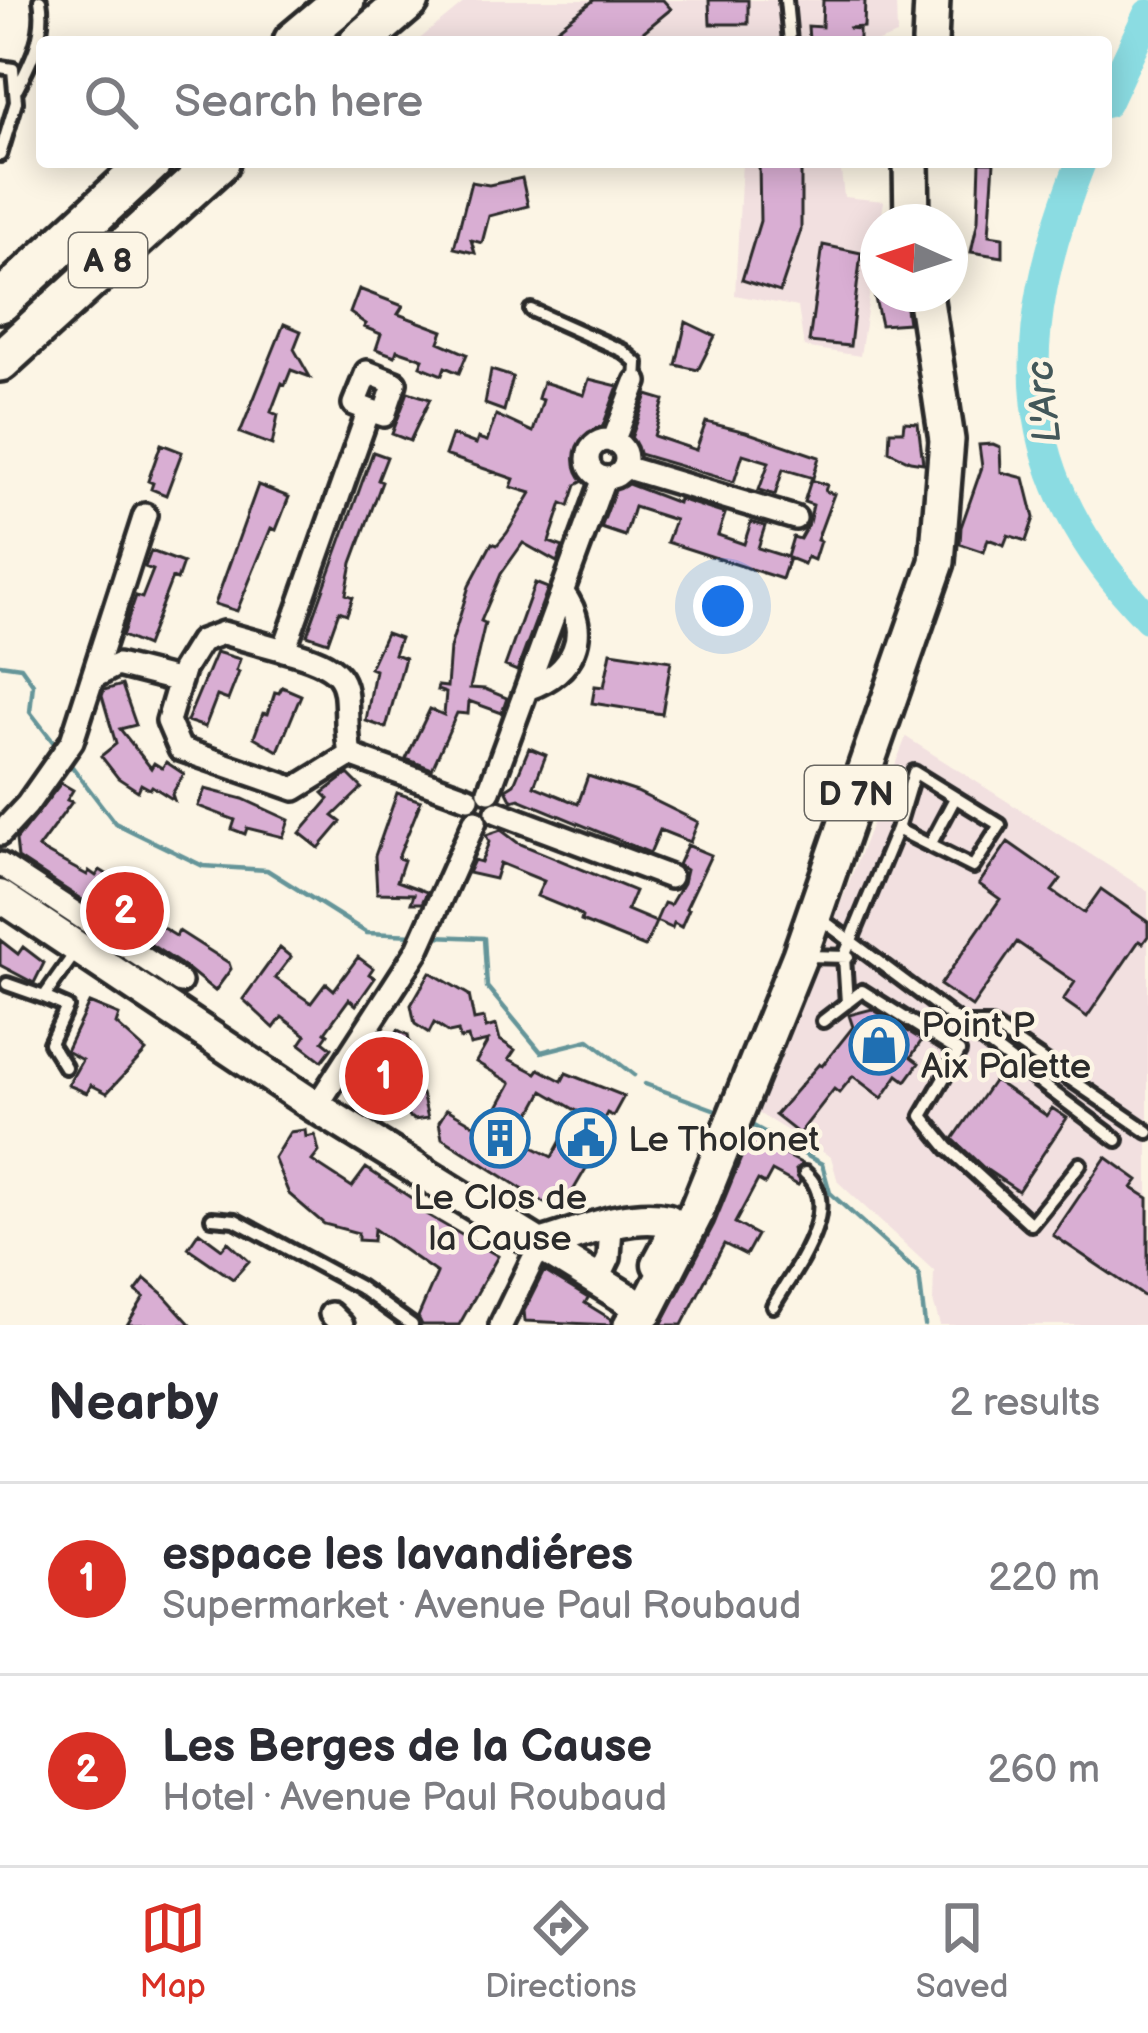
<!DOCTYPE html>
<html lang="en">
<head>
<meta charset="utf-8">
<style>
	:root { --surface:#fff; --page:#f7f7f7; --text:#2b2b33; --muted:#7c7c81; --line:#e1e1e2; --accent:#d93025 }
	body { margin:0; font-family:"Balsamiq Sans",sans-serif; background:var(--page); color:var(--text) }
	.compass { position:absolute; left:860px; top:204px; width:108px; height:108px; border-radius:50%; background:var(--surface); box-shadow:0 6px 30px #0003; rotate:273deg }
	.you { position:absolute; left:723px; top:606px; width:42px; height:42px; margin:-30px; border:9px solid #fff; border-radius:50%; background:#1a73e8; box-shadow:0 0 0 18px #1a73e833 }
	.badge { display:grid; place-items:center; width:78px; height:78px; border-radius:50%; background:var(--accent); color:#fff; font-size:39px; font-weight:700 }
	.pin { position:absolute; translate:-50% -50%; border:6px solid #fff; box-shadow:0 3px 12px #0006 }
	.list { margin:0; padding:0; list-style:none }
	h2 { display:flex; justify-content:space-between; align-items:center; height:156px; margin:0; padding:0 48px; font-size:51px }
	h2 small { font-size:39px; font-weight:400; color:var(--muted) }
	.list li { display:grid; grid-template-columns:78px 1fr auto; gap:36px; align-items:center; box-sizing:border-box; height:192px; padding:0 48px; border-top:3px solid var(--line) }
	.list b { display:block; font-size:45px; white-space:nowrap }
	.list p { margin:0; font-size:39px; white-space:nowrap; color:var(--muted) }
	.list em { font-size:39px; font-style:normal; color:var(--muted) }
	.icon { flex:none; width:66px; height:66px; fill:none; stroke:currentColor; stroke-width:2; stroke-linecap:round; stroke-linejoin:round }
	.map { position:relative; flex:none; width:1148px; height:1325px; overflow:hidden }
	.search { position:absolute; background:var(--surface); box-shadow:0 6px 30px #0003; left:36px; right:36px; top:36px; height:132px; display:flex; align-items:center; gap:30px; box-sizing:border-box; padding:0 42px; border-radius:12px; color:var(--muted); font-size:45px }
	.sheet { height:540px; background:var(--surface) }
	nav { display:flex; justify-content:space-around; align-items:center; box-sizing:border-box; height:168px; border-top:3px solid var(--line); background:var(--surface); font-size:33px; color:var(--muted) }
	nav a { display:grid; justify-items:center; gap:6px }
	nav .on { color:var(--accent) }
	.map>svg:first-child { display:block }
</style>
</head>
<body>
<div class="map">
<svg width="1148" height="1325" viewBox="0 0 1148 1325">
	<rect width="100%" height="100%" fill="#fcf5e5"/>
	<filter id="ink" filterUnits="userSpaceOnUse"><feTurbulence type="fractalNoise" baseFrequency=".00833" numOctaves="2"/><feDisplacementMap in="SourceGraphic" scale="24" xChannelSelector="R" yChannelSelector="G"/><feConvolveMatrix kernelMatrix="1 2 1 2 8 2 1 2 1" color-interpolation-filters="sRGB"/></filter>
	<g filter="url(#ink)">
		<!-- built -->
		<path fill="#f2e0e0" d="M467,0H896L897,35L878,42H416Z
			M742,162H840L844,197L884,201L860,356L804,347L798,307L735,295Z
			M906,737L1148,891V1325H940L933,1301L934,1271L838,1182L831,1157L758,1113Z"/>
		<g fill="none" stroke-linecap="round" stroke-linejoin="round">
			<!-- stream -->
			<path stroke="#659599" stroke-width="4.5" d="M0,664L21,667L33,684L30,712L54,743
				M70,764L115,823L203,866L267,870L367,933L415,935
				M433,936L484,938L487,987L541,1052L589,1040L634,1075
				M645,1084L724,1113
				M746,1122L822,1164L830,1193L919,1274L925,1325"/>
			<!-- river -->
			<path stroke="#8bdce2" stroke-width="30" d="M1106,103L1148,14
				M1081,162C1011,339 1010,475 1148,618"/>
		</g>
		<!-- building -->
		<path fill="#d9aed3" stroke="#2b2b2b" stroke-width="3" fill-rule="evenodd" d="M594,0H663L671,9L631,42H540Z
			M709,0H748V24H710Z
			M823,0H865L864,27L848,28L859,29V40H809L808,26L822,27Z
			M759,162H801V230L780,292L742,280L760,221Z
			M980,162H994L989,235L1003,237V257L971,252L978,220Z
			M522,178L528,206L489,216L482,243L471,240L475,253L454,248L471,182L489,185Z
			M823,245L861,253L850,346L809,342Z
			M359,289L403,306L398,314L443,331L439,342L467,354L459,373L445,367L442,375L420,366L423,359L397,350L395,356L376,349L381,334L364,327L366,324L350,313Z
			M874,294H904L908,323L881,325Z
			M686,322L715,336L698,370L676,365Z
			M284,324L301,331L294,349L310,377L291,370L285,385L282,383L271,412L278,415L272,445L240,433Z
			M491,370L513,377L504,411L485,404Z
			M589,379L618,386L601,431L587,440L579,466L585,480L576,485L569,506L562,503L549,542L563,547L557,562L523,543L501,574L481,621L485,623L470,688L485,689L507,698L502,713L469,701L468,714L457,713L432,769L406,759L430,709L444,715L446,693L437,690L438,686L447,687L450,648L469,586L492,543L497,545L507,533L531,493L511,487L514,479L445,455L452,435L476,444L478,438L487,441L496,415L533,432L543,400L538,398L543,382L584,395Z
			M408,392L430,399L410,441L392,434Z
			M647,395L664,400L654,436L696,450L706,422L746,432L819,457L813,478L783,469L775,495L759,490L769,462L743,454L734,482L636,453L630,441Z
			M904,422L918,423L923,463L910,461L889,451L890,431H903Z
			M161,444L182,452L166,495L151,489L153,483L148,481Z
			M993,444L1000,447L1001,472L1024,478L1034,518L1026,541L1008,535L1004,545L988,539L984,552L960,544L961,527L982,467L979,445Z
			M373,452L387,457L378,480L382,482L352,563L346,594L353,597L347,614L339,611L328,642L307,635Z
			M811,480L827,485L825,491L834,494L817,540L820,541L814,560L807,557L804,564L789,558L782,579L667,542L675,520L634,507L625,536L601,528L617,485L623,482L678,503L679,499L725,514L718,535L744,544L751,522L765,526L758,548L787,557L793,537L800,539L809,523L813,505L804,502Z
			M258,485L289,497L276,530L271,528L237,611L215,604Z
			M151,551L183,563L177,580L172,578L146,646L122,636L136,596L142,598L153,570L145,567Z
			M535,583L548,588L517,671L505,666Z
			M386,633L400,638L394,654L405,658L386,728L366,721L375,670L370,668Z
			M216,652L240,659L236,671L239,672L228,700L217,696L205,727L187,721Z
			M611,652L671,661L662,714L592,703L595,686L604,687Z
			M122,685L136,725L120,729L151,768L154,763L162,768L166,762L184,774L172,794L174,800L152,786L150,789L141,784L138,791L118,778L101,756L116,744L102,696L104,690Z
			M282,687L301,695L278,751L254,737L263,713L268,714L275,692L279,693Z
			M529,748L546,755L534,786L578,804L588,776L637,792L698,822L690,842L660,830L650,853L519,799L512,801L506,789L514,784Z
			M348,774L362,788L333,816L341,822L319,848L300,833L329,799L323,793Z
			M61,783L73,790L67,800L72,802L38,848L87,875L89,871L96,876L100,870L116,880L112,885L146,906L144,909L156,917L153,922L176,936L179,931L229,963L231,969L215,991L188,969L18,858L16,840Z
			M205,789L243,799L289,820L283,837L247,828L245,834L232,829L235,820L198,806Z
			M397,793L421,801L398,858L404,860L397,881L427,892L422,903H411L414,894L377,893L375,856Z
			M501,830L518,843L635,891L627,910L656,922L645,947L581,921L582,917L576,912L537,896L544,881L500,863L495,879L468,873L474,860L481,862L489,842L486,835Z
			M1008,842L1061,879L1052,891L1084,913L1101,889L1148,922V936L1143,943L1139,941L1087,1017L1063,1000L1075,982L1017,942L972,1007L940,985L1000,899L979,884Z
			M687,845L711,855L686,908L689,909L681,927L674,923L672,928L656,921L664,903L670,905L683,883L686,870L678,865Z
			M0,940L18,954L23,947L44,963L34,983L0,965Z
			M280,948L291,957L275,978L311,1003L326,983L334,990L358,957L373,968L369,974L375,978L356,1005L349,999L325,1032L328,1034L323,1041L332,1048L322,1061L300,1044L306,1035L282,1017L274,1028L243,999Z
			M430,972L469,995L474,1020L484,1018L486,1028L496,1025L500,1040L515,1050L509,1059L536,1073L539,1069L562,1081L566,1073L624,1096L613,1116L607,1113L583,1162L588,1165L560,1213L442,1138L439,1122L447,1109L485,1131L511,1083L476,1062L488,1041L470,1045L468,1037L460,1039L458,1031L449,1033L434,1023L429,1033L415,1024L411,1005ZM543,1091L577,1111L552,1157L517,1139Z
			M89,1003L119,1015L116,1024L146,1051L107,1093L91,1085L87,1093L68,1085L82,1060L66,1051Z
			M872,1009L922,1040L911,1057L919,1063L906,1081L898,1075L882,1098L853,1076L839,1093L834,1089L799,1134L775,1115L819,1064L822,1066L853,1027L849,1015Z
			M398,1030L408,1035L411,1049L397,1075L398,1079L422,1094L428,1118L414,1120L407,1115L405,1107L396,1108L363,1086Z
			M994,1080L1047,1116L1052,1108L1067,1118L1018,1191L984,1168L953,1139Z
			M305,1130L306,1137L315,1135L319,1152L312,1161L352,1187L366,1168L428,1209L424,1213L498,1256L459,1325H422L418,1317L437,1273L374,1229L373,1241L358,1240V1233L324,1224L289,1194L274,1158L290,1132Z
			M750,1136L803,1164L796,1170L800,1182L798,1185L772,1171L765,1184L758,1180L735,1223L757,1235L746,1255L724,1244L682,1325H661L714,1224Z
			M1106,1157L1138,1180L1132,1188L1148,1198V1299L1053,1235Z
			M199,1232L222,1249L228,1242L249,1261L233,1279L188,1248Z
			M544,1271L588,1298L585,1303L611,1319V1325L525,1321L524,1311Z
			M145,1279L163,1294L191,1325H127L144,1297L136,1291Z"/>
		<g fill="none" stroke-linecap="round" stroke-linejoin="round">
			<defs>
				<path id="lane" d="M786,0L790,42
					M0,67L13,69L16,102L0,155
					M17,89C32,60 46,33 40,0
					M531,310L623,351L637,363L636,382
					M930,845L955,798
					M817,916L1117,1140
					M807,956L848,957
					M7,984L44,997L75,953
					M44,997L67,1007L50,1043L65,1067
					M847,1003L844,957L897,829L973,867L1000,825L914,772L897,829
					M823,1021L862,991L959,1052L922,1116L948,1148L1031,1224L1080,1164
					M962,1025H991L1148,1132
					M212,1218L235,1220L359,1287L412,1325
					M773,1306C792,1273 845,1207 805,1173"/>
				<path id="street" d="M369,410L354,404L367,372L395,383L384,415L369,410L284,650C367,672 339,689 350,755L468,798
					M588 459a19 19 0 1 1 38 0a19 19 0 1 1-38 0Z
					M613,442L636,382
					M624,467L795,518
					M284,650L223,633L201,641L183,670L168,721L180,749L295,789L350,755
					M96,676L117,665L180,681
					M529,688C573,673 593,633 563,593
					M489,791L604,478
					M497,812L670,877
					M0,834L27,805L72,741L145,515
					M0,864L180,982
					M316,1107L417,951L475,821
					M597,1283L609,1258L611,1225
					M331,1314L342,1325
					M501,1325L540,1245"/>
				<path id="secondary" d="M0,896L316,1107L629,1300
					M540,1245C579,1234 627,1211 668,1220C677,1234 665,1250 658,1264"/>
				<path id="primary" d="M930,42L932,0
					M911,162L912,222
					M631,1325L647,1309L695,1215L800,955L937,562L947,440L925,294"/>
				<path id="highway" d="M294,42L344,0
					M360,42L409,0
					M0,302L151,162
					M0,361L219,162"/>
			</defs>
			<!-- lane casing -->
			<use href="#lane" stroke="#2b2b2b" stroke-width="20"/>
			<!-- street casing -->
			<use href="#street" stroke="#2b2b2b" stroke-width="30"/>
			<!-- secondary casing -->
			<use href="#secondary" stroke="#2b2b2b" stroke-width="39"/>
			<!-- primary casing -->
			<use href="#primary" stroke="#2b2b2b" stroke-width="42"/>
			<!-- highway casing -->
			<use href="#highway" stroke="#2b2b2b" stroke-width="48"/>
			<!-- lane -->
			<use href="#lane" stroke="#fcf5e5" stroke-width="10"/>
			<!-- street -->
			<use href="#street" stroke="#fcf5e5" stroke-width="21"/>
			<!-- secondary -->
			<use href="#secondary" stroke="#fcf5e5" stroke-width="30"/>
			<!-- primary -->
			<use href="#primary" stroke="#fcf5e5" stroke-width="33"/>
			<!-- highway -->
			<use href="#highway" stroke="#fcf5e5" stroke-width="39"/>
		</g>
	</g>
	<!-- icons -->
	<defs>
		<symbol id="shop-ring" viewBox="-11 -11 22 22"><circle r="9.5" fill="#fcf5e5" stroke="#1f6fb2" stroke-width="1.5"/><path d="M-5-2.5h2.3a2.7 3.5 0 0 1 5.4 0H5L5.5 6h-11ZM-1.5-2.5h3a1.5 2.3 0 0 0-3 0Z" fill="#1f6fb2"/></symbol>
		<symbol id="building-ring" viewBox="-11 -11 22 22"><circle r="9.5" fill="#fcf5e5" stroke="#1f6fb2" stroke-width="1.5"/><path d="M-4-6H4V6H1V3H-1V6H-4ZM-2.5-4.3h1.7v1.8h-1.7ZM.8-4.3h1.7v1.8H.8ZM-2.5-1h1.7V.8h-1.7ZM.8-1h1.7V.8H.8Z" fill="#1f6fb2"/></symbol>
		<symbol id="civic-ring" viewBox="-11 -11 22 22"><circle r="9.5" fill="#fcf5e5" stroke="#1f6fb2" stroke-width="1.5"/><path d="M-.6-6.5H3V-4.5H.6V-3L4-1V1h2V6H-6V1h2V-1L-.6-3ZM-1.2 2.5V6h2.4V2.5Z" fill="#1f6fb2"/></symbol>
	</defs>
	<g fill-rule="evenodd">
		<use href="#shop-ring" x="846" y="1012" width="66" height="66"/>
		<use href="#building-ring" x="467" y="1105" width="66" height="66"/>
		<use href="#civic-ring" x="553" y="1105" width="66" height="66"/>
	</g>
	<g text-anchor="middle" stroke-width="9" stroke-linejoin="round" paint-order="stroke">
		<!-- shield labels -->
		<g fill="#fcf5e5" stroke="#6a6863" stroke-width="3">
			<rect x="69" y="233" width="78" height="54" rx="9"/>
			<rect x="805" y="766" width="102" height="54" rx="9"/>
		</g>
		<g font-size="33" font-weight="bold" fill="#2b2b2b">
			<text x="108" y="272">A 8</text>
			<text x="856" y="805">D 7N</text>
		</g>
		<!-- poi labels -->
		<g font-size="36" fill="#2b2b2b" stroke="#fcf5e5" text-anchor="start">
			<text x="921" y="1037">Point P<tspan x="921" dy="41">Aix Palette</tspan></text>
			<text x="628" y="1151">Le Tholonet</text>
			<text x="500" y="1209" text-anchor="middle">Le Clos de<tspan x="500" dy="41">la Cause</tspan></text>
		</g>
		<!-- water labels -->
		<g font-size="39" font-style="italic" fill="#435759" stroke="#fcf5e5">
			<text transform="translate(1042 402) rotate(-96)" y="14">L'Arc</text>
		</g>
	</g>
</svg>
<svg class="compass" viewBox="-18 -18 36 36"><path d="M0-13l5 13h-10z" fill="#e53935"/><path d="M0 13l5-13h-10z" fill="#7c7c81"/></svg>
<div class="you"></div>
<div class="pin badge" style="left:384px;top:1076px">1</div>
<div class="pin badge" style="left:125px;top:911px">2</div>
<div class="search"><svg class="icon" aria-label="search" viewBox="0 0 24 24"><circle cx="10" cy="10" r="6"/><path d="M15 15l6 6"/></svg>Search here</div>
</div>
<section class="sheet">
<h2>Nearby<small>2 results</small></h2>
<ul class="list">
<li><span class="badge">1</span><div><b>espace les lavandiéres</b><p>Supermarket · Avenue Paul Roubaud</p></div><em>220 m</em></li>
<li><span class="badge">2</span><div><b>Les Berges de la Cause</b><p>Hotel · Avenue Paul Roubaud</p></div><em>260 m</em></li>
</ul>
</section>
<nav>
<a class="on"><svg class="icon" aria-label="map" viewBox="0 0 24 24"><path d="M3 6l6-2 6 2 6-2v14l-6 2-6-2-6 2zM9 4v14M15 6v14"/></svg>Map</a>
<a><svg class="icon" aria-label="directions" viewBox="0 0 24 24"><path d="M12 3l9 9-9 9-9-9zM9 14v-3h6M13 9l2 2-2 2"/></svg>Directions</a>
<a><svg class="icon" aria-label="saved" viewBox="0 0 24 24"><path d="M7 4h10v16l-5-4-5 4z"/></svg>Saved</a>
</nav>
</body>
</html>
